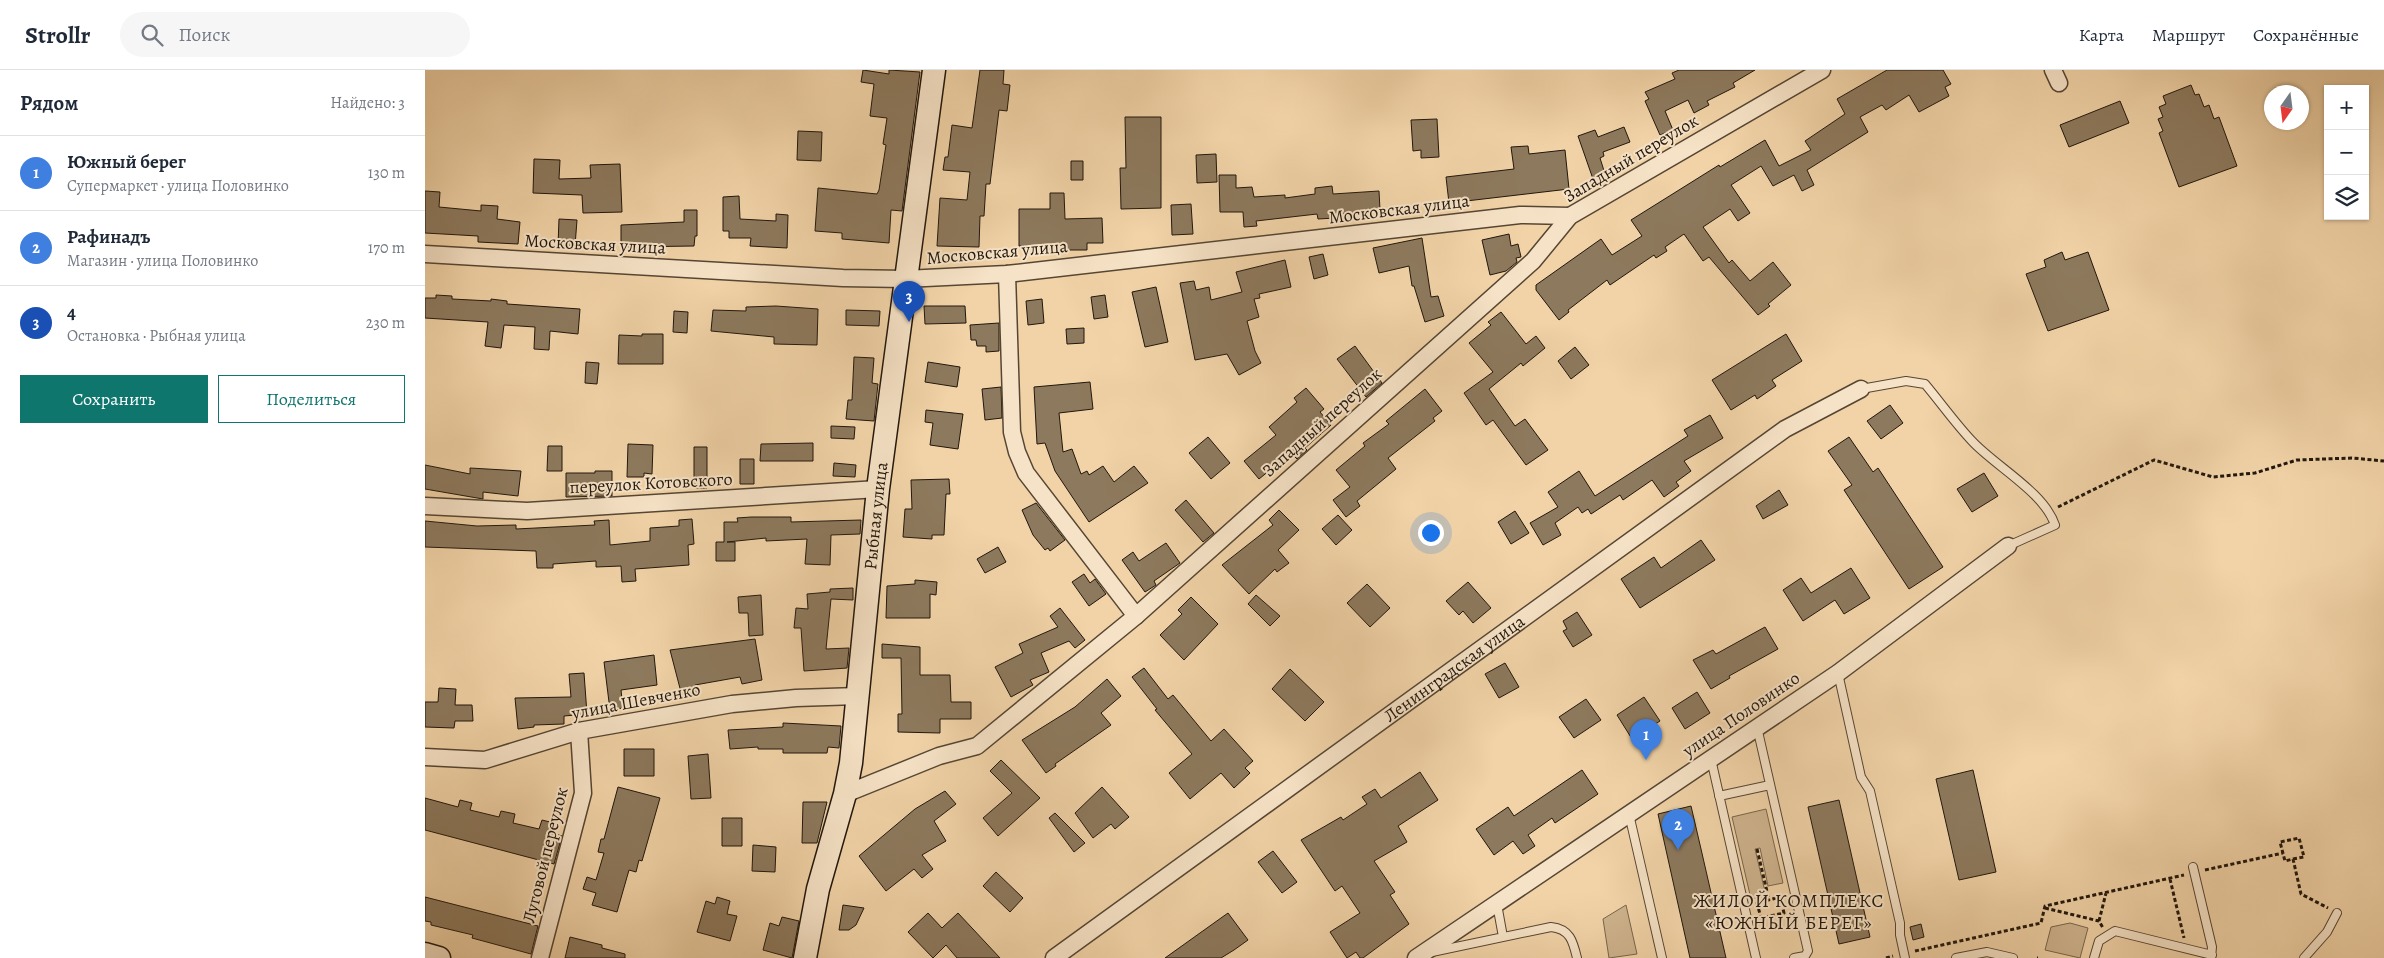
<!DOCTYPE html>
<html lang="ru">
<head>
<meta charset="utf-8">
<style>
	:root { --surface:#fff; --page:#f6f6f7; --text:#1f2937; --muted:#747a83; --line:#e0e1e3; --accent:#0f766e }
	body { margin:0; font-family:Alegreya,serif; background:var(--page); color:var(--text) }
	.controls { position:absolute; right:15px; top:15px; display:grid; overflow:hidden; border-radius:0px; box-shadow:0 1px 4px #0004 }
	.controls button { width:45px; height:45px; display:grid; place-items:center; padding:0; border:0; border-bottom:1px solid var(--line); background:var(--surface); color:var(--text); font:25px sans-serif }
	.compass { position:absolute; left:1839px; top:15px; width:45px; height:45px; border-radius:50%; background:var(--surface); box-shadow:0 1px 4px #0004; rotate:194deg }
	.you { position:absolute; left:1005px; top:462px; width:18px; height:18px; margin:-12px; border:4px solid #fff; border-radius:50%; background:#1a73e8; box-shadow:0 0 0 8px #1a73e833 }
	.badge { display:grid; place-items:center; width:32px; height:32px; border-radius:50%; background:var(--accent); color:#fff; font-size:16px; font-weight:700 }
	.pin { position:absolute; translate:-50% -41px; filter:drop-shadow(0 1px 2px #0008) }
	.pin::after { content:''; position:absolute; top:26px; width:18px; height:15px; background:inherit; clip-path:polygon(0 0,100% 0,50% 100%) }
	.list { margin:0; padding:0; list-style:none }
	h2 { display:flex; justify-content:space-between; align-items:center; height:65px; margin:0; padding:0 20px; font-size:21px }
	h2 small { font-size:16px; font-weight:400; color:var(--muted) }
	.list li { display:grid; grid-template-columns:32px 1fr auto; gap:15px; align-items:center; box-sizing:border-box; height:75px; padding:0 20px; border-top:1px solid var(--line) }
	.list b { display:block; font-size:19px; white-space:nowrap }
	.list p { margin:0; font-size:16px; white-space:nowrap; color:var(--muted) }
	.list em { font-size:16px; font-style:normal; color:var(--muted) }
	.actions { display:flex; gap:10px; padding:15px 20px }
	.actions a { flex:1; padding:11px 0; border:1px solid var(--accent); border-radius:0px; text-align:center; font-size:18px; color:var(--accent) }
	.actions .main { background:var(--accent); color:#fff }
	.icon { flex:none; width:28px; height:28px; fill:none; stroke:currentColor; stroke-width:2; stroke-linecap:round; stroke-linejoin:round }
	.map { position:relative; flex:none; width:1959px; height:888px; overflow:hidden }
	header { display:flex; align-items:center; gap:30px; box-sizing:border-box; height:70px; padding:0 25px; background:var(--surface); border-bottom:1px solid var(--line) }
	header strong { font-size:24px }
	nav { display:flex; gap:28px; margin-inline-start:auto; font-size:18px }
	.search { width:350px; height:45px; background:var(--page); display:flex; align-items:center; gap:12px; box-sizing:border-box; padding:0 18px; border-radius:28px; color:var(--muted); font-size:19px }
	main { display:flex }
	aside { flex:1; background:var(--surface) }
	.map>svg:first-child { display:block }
</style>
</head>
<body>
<header>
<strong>Strollr</strong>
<div class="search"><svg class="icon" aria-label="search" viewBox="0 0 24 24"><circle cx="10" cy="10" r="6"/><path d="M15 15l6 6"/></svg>Поиск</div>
<nav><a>Карта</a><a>Маршрут</a><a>Сохранённые</a></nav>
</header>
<main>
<aside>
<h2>Рядом<small>Найдено: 3</small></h2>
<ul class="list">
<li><span class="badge" style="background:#3f7fe0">1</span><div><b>Южный берег</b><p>Супермаркет · улица Половинко</p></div><em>130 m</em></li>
<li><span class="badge" style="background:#3f7fe0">2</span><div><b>Рафинадъ</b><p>Магазин · улица Половинко</p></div><em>170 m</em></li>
<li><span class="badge" style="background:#1a4fb4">3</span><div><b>4</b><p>Остановка · Рыбная улица</p></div><em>230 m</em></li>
</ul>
<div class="actions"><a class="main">Сохранить</a><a>Поделиться</a></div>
</aside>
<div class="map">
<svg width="1959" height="888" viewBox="0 0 1959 888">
	<rect width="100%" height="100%" fill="#f1d3a7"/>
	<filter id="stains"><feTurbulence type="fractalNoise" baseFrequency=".004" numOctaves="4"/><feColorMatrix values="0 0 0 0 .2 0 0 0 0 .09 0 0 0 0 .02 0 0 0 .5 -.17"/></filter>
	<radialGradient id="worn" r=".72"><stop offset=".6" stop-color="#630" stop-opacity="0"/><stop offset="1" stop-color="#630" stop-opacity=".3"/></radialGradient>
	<!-- green -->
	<path fill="#ceb38d" stroke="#78654d" d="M1341,739L1358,813L1343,816L1335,778L1330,779L1341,826L1326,829L1307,747Z
		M1201,835L1212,884L1184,888L1178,849Z
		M1645,853L1663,858L1655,888L1620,880L1626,857Z"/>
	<!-- building -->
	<path fill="#8d795d" stroke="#21170d" d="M438,0L464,4V0L495,2L477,141L466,140L464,173L417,169V163L390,161L393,118L452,124L454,120L461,75L458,74L462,48L445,46L449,14L436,12Z
		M555,0H579L578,14L585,15L582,41L574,40L565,114H561L559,146H555L554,177L512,176L515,128L542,130L545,102L518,100L520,87H523L527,55L547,58Z
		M1254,0H1330L1308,13L1310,17L1282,31L1284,35L1269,43L1263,30L1240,41L1248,60L1235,65L1220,31L1224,29L1220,22L1250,9L1247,3Z
		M1462,0H1518L1526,14L1520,17L1524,26L1494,42L1484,25L1461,40L1457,35L1435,47L1443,62L1382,100L1389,115L1377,121L1369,105L1348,116L1336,96L1306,115L1325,143L1313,151L1305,139L1278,157L1304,193L1307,190L1325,211L1348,192L1366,215L1343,234L1345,236L1333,245L1284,187L1278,191L1259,164L1240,177L1242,181L1231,188L1229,185L1185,215L1182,210L1143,240L1144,242L1134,250L1111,220V215L1176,169L1187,185L1217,166L1206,150L1294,95L1295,97L1340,70L1354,96L1386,80L1380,71L1420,44L1412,29Z
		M1766,15L1770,25L1774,24L1779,37L1784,35L1789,49L1794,47L1812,96L1754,117L1734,63L1738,61L1733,49L1738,47L1734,37L1741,34L1738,26Z
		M1695,31L1704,53L1644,77L1635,55Z
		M700,47H736V138L696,139L695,98H701Z
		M1012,49L1014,87L996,88V80L988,81L986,50Z
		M1199,57L1205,72L1178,82L1179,86L1175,88L1180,104L1168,109L1153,66L1170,60L1173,67Z
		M373,61L397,62L396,91L372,90Z
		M1103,76L1104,84L1140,80L1144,119L1024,133L1021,107L1089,99L1086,77Z
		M791,84L792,112L772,113L771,85Z
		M109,89L135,90L134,109L166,108L165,95L195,94L197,142L158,143L157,125L108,123Z
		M646,91H658V110H646Z
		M794,105H811V118L827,117L829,127L860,125V128L890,124V118L907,116L908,124L954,121L955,140L910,145V148L893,149L892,144L831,151L832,156L819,157L818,142H795Z
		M0,121L15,122L14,137L56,141V135L73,136L72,149L95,152L93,174L53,172V166L0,163Z
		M625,123H639L640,149L677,148L678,173H662V180H625V176H594V139H625Z
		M314,126L315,149L351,151V144L363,145L362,178L325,176L326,168H304V161H298V127Z
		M766,134L768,164L747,165L746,135Z
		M259,140H272V166H270L269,176L196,177V155L259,152Z
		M134,149L152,150L150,176L133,175Z
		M1084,164L1086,176L1093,174L1096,187L1091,188L1092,192L1081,201L1065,205L1057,170Z
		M997,168L1006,227L1013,226L1019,246L1000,252L989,216H987L984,196L954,203L948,178Z
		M1637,182L1640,190L1663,182L1684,240L1623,261L1601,204L1621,197L1619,190Z
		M898,184L903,205L889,209L884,187Z
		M860,190L866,217L834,224L835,228L829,229L834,247L822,251L830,281L836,293L814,305L802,284L770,290L755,213L769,211L771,220L784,217L786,230L817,222L811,202Z
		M731,217L743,272L720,277L707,222Z
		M11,225L27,226V229L66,231V229L82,231V234L155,239L153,264L125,261L124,280L109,279L110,257L79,255L76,278L60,276L63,252L0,248V228H11Z
		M680,225L683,247L669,249L666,227Z
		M617,229L619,253L603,255L601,231Z
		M351,236L393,239L392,275L349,274V267L286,261L288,240L321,241V237Z
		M499,236H540L541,253L500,254Z
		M421,240L455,241L454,256L421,255Z
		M249,241L263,242L262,263L248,262Z
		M1076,242L1101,274L1111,266L1120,278L1098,296L1096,293L1064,319L1090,356L1100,349L1123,380L1101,395L1068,350L1061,355L1039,323L1068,302L1044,273L1066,255L1063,252Z
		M574,253V281L561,282V276H552L551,270H546L545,255Z
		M659,258V273L642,274L641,259Z
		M217,264H238V294H193L194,265L217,266Z
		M1361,264L1377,291L1347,310L1351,316L1332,329L1330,325L1306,340L1287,310Z
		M930,276L957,313L941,327L912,289Z
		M1150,277L1164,295L1146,309L1133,291Z
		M429,287L449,288L447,313L453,314L449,351L421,349L423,330H427Z
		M161,292L174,293L172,314L160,313Z
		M503,292L535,297L532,317L500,312Z
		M665,312L668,339L634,343L638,382L647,379L656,404L662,401L664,405L678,396L689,412L709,396L723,413L664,452L630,401L620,373L612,374L609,317Z
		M576,317L577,348L560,350L557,319Z
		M881,318L899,339L895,342L906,355L880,378L882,380L872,389L866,383L834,409L819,391L851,365L844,357L872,332L869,328Z
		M1000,319L1017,341L1008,348L1010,351L963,388L971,399L932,431L935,436L921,447L908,430L925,417L911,400L940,376L938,373L964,354L961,351Z
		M1465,335L1478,353L1456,369L1442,351Z
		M501,340L538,344L533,379L505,375L508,353L500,352Z
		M1285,345L1298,368L1259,391L1266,401L1251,412L1254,416L1239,427L1227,410L1198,430L1195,425L1166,444L1163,439L1157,443L1153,437L1130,453L1136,465L1118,475L1105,453L1133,437L1123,422L1154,401L1170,426L1263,366L1259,360Z
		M406,356L430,357L429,369L406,368Z
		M783,367L805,393L786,409L764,383Z
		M1424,367L1448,402L1453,398L1518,497L1484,519L1419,420L1427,415L1403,381Z
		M388,373V391H335L336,374Z
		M203,374L228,375L227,404L219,403V407H202Z
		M123,376H137V401H122Z
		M269,377H282V418H269Z
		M315,389H329V414H315Z
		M409,393L431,395L430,407L408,406Z
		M0,395L45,404V398L96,401L93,426L58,422V429L0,419Z
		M170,401H187V426L141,427V403H170Z
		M1559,403L1573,426L1547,442L1532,419Z
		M524,409L525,424H521L519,465H507V469L478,467L480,439H487L486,410Z
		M1354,420L1363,435L1338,449L1331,436Z
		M761,430L789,463L778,472L750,440Z
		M611,433L640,470L625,481L623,478L620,480L608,465L597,440Z
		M854,440L874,460L853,480L864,493L852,502L850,499L824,524L797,495L848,455L844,450Z
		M1090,441L1104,463L1086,474L1073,452Z
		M913,445L927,460L911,475L897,459Z
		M326,447H366V452L436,450L435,464L406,465L405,495L380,494L382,469L341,471V468L302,472H310V491H291V472H299V452H313L312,448Z
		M267,449L269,474L263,475L264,495L210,499L211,511L197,512L196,496L171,497V491L128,494V498H112L111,481L0,477V451L52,456L91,455V459L170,455L169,451L184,450L185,475L225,471V458L254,456V450Z
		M1276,470L1290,490L1215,538L1196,509L1229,487L1236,498Z
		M741,473L755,493L729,511L731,515L720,522L697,490L708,482L714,491Z
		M573,477L581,492L560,503L552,489Z
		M1426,498L1445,528L1419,544L1410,530L1378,551L1358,520L1376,508L1386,523Z
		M659,504L665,513L670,509L681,524L664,536L647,512Z
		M490,510L512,512L511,525L505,524V548H461L462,516L490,514Z
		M1043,512L1066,538L1048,553L1038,541L1034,545L1021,531Z
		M942,514L965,538L945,557L922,533Z
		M428,518V530L406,529L401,579L424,578L422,598L379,601L376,558H369L371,538L383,539L382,524L405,522V519Z
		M336,525L338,565L324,566L323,543H314L313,527Z
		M831,525L855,546L845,556L823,534Z
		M766,527L793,554L759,590L735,565L757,544L753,540Z
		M635,538L660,570L650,578L644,571L616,583L624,602L605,610L608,615L586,627L570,597L598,583L594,574L633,557L625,546Z
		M1152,542L1167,565L1148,577L1138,561L1142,559L1138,551Z
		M1340,557L1353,579L1304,606L1305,608L1286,619L1268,590L1288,580L1291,584Z
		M330,569L337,610L317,614L315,607L270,615L272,622L257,626L245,580Z
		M457,574L495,577V605H525L526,632H546V649H515V663L473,662V644H477L476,588H457Z
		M229,585L232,615L196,620L198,638L185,640L179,592Z
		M1080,593L1094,617L1074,628L1060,604Z
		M719,598L743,629L748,625L786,671L799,659L828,691L820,698L825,703L809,718L796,703L765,729L744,703L767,684L730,640L732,639L707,607Z
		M865,599L899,632L880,651L847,619Z
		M159,603L162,644L139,646V654L109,655V657L93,659L90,628L146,627L144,604Z
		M682,609L696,626L676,643L686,655L630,694L631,696L621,703L597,670L650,637Z
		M14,618L31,619L30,635H47L48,651H30L29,658L0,657V632H13Z
		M1272,622L1285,643L1260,659L1247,638Z
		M1219,627L1235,651L1207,669L1192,645Z
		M1161,629L1176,650L1149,668L1134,647Z
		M358,653L416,656L414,678L403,677L402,683H358V679H333V677L305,679L303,660L358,657Z
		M199,679H229V706H199Z
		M283,684L286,728L266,729L263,686Z
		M576,690L615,728L573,766L558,748L587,723L565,701Z
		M1157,700L1173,724L1130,753L1127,748L1103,765L1110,776L1098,784L1088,771L1069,785L1051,759L1083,737L1089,746Z
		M1548,700L1571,802L1534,810L1511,709Z
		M995,702L1013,730L973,756L982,772L949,791L970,822L965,825L984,854L938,888H935L931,882L922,888L905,862L935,843L917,816L910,821L876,770L916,747L918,750L942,734L937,727L950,719L956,728Z
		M193,717L235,728L217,791L214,790L211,802L204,800L192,842L167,835L171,823L158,819L162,807L171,810L179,783L173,782L176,769H179Z
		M677,717L704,747L690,759L686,754L668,768L650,743Z
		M520,721L531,734L509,751L521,771L497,785L508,799L497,808L489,799L461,821L434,786L490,739Z
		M0,728L33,737L35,730L47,733L45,740L74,747L76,741L90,744L88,753L114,759L117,750L133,754L130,764L137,766L129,794L0,760Z
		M1414,730L1445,867L1414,874L1383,737Z
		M378,732H402L392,773H377Z
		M1266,736L1276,779L1301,888H1265L1233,744Z
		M630,743L660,773L649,782L624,748Z
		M297,748H317V776H297Z
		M328,775L351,777L350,802L327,801Z
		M848,781L872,812L857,823L833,792Z
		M571,802L598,828L585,842L558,816Z
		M0,827L113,856L106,884L47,868L48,865L6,855V852L0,851Z
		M292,827L305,831L302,844L312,846L305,871L272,862L281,831L290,834Z
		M418,835L439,838L431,855L424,860H414Z
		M503,843L517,858L533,843L575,888H532L521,875L508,888L483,862Z
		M803,843L823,870L809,880L796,888H740Z
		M357,847L374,851L367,888L338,880L345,853L354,856Z
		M1496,854L1499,867L1488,870L1485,857Z
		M145,867L177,875V878L200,884V888H140Z"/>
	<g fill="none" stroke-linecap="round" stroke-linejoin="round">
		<defs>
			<path id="lane" d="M1436,319L1481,311L1500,314C1516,333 1530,353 1547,371C1570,396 1619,422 1630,455L1583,476
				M1413,603L1436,707L1445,721L1475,853V865L1480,888
				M1332,657L1383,881L1380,886L1369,888
				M1286,689L1331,888
				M1294,726L1345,715
				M1204,744L1237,888
				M1768,797L1787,877L1786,888
				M1072,834L1078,867
				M1007,882L1126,857C1145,859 1148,871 1152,888
				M1531,888L1562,882L1588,888
				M1669,888L1674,871L1690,861L1787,885
				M1879,888L1902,862L1912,843"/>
			<g id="street">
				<path d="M1628,0L1634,13"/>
				<path d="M0,184L418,208L480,209L582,204L1095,145L1145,146"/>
				<path d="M582,204L587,362L592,382L601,403L711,546"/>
				<path d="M0,436L102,441L453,419"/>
				<path d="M0,687L60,690L154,661L307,634L371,628L433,626"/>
				<path d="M420,724L514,686L552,676L711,546L1108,191L1145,146L1397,0"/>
				<path d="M115,888L158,723L154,661"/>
				<path id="s1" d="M629,888L1360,359L1436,319"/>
				<path d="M991,888L1413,603L1583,476"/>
			</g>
			<g id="secondary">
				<path d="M0,884L14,888"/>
				<path id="s2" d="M380,888L393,819L420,724L426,693L453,419L509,0"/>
			</g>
		</defs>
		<!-- lane casing -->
		<use href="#lane" stroke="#554634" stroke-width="10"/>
		<!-- street casing -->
		<use href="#street" stroke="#554634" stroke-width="19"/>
		<!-- secondary casing -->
		<use href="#secondary" stroke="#21170d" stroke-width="25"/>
		<!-- path -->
		<path stroke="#21170d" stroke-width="3" stroke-dasharray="4 2.5" stroke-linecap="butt" d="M1633,437L1729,390L1788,407L1830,403L1872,390L1927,388L1959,391
			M1332,779L1344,830
			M1868,789L1879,787L1874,768L1855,772L1860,791L1868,789L1876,824L1903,838
			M1780,800L1858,783
			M1745,809L1759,868
			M1355,827L1359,843L1336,848L1332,833Z
			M1620,838L1674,851L1678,858
			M1347,845L1349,854
			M1674,851L1681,823
			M1490,881L1616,853L1620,836L1759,805
			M1461,888L1468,886
			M1612,888H1613"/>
		<!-- lane -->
		<use href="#lane" stroke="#f6e2c6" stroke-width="8"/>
		<!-- street -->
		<use href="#street" stroke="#f6e2c6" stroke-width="16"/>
		<!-- secondary -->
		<use href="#secondary" stroke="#f6e2c6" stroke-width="22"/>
	</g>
	<g text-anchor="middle" stroke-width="4" stroke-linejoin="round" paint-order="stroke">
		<!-- street labels -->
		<g font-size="18" fill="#21170d" stroke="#f6e2c6">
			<text transform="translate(1206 88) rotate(-31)" y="6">Западный переулок</text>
			<text transform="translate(974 139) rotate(-7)" y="6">Московская улица</text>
			<text transform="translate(170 174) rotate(3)" y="6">Московская улица</text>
			<text transform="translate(572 182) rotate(-5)" y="6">Московская улица</text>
			<text transform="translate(897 352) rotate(-42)" y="6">Западный переулок</text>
			<text transform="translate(226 413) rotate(-3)" y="6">переулок Котовского</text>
			<text dy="6" stroke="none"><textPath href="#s2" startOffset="449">Рыбная улица</textPath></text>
			<text dy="6" stroke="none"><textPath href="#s1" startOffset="494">Ленинградская улица</textPath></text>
			<text transform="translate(211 631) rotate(-11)" y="6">улица Шевченко</text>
			<text transform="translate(1316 644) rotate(-34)" y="6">улица Половинко</text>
			<text transform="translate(120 785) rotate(-76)" y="6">Луговой переулок</text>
		</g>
		<!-- neighbourhood labels -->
		<g font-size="19" letter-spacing="1" fill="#21170d" stroke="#f6e2c6">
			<text x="1364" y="837">ЖИЛОЙ КОМПЛЕКС<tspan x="1364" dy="22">«ЮЖНЫЙ БЕРЕГ»</tspan></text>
		</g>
	</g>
	<rect width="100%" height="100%" filter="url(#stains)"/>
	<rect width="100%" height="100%" fill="url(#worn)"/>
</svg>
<div class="controls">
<button>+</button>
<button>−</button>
<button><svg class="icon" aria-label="layers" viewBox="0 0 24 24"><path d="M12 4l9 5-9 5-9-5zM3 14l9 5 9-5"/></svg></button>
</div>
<svg class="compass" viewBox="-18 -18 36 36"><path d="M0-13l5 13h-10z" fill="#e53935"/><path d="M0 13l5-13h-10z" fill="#747a83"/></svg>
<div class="you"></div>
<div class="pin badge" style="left:1221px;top:690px;background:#3f7fe0">1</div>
<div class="pin badge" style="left:1253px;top:780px;background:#3f7fe0">2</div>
<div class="pin badge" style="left:484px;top:252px;background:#1a4fb4">3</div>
</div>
</main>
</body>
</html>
